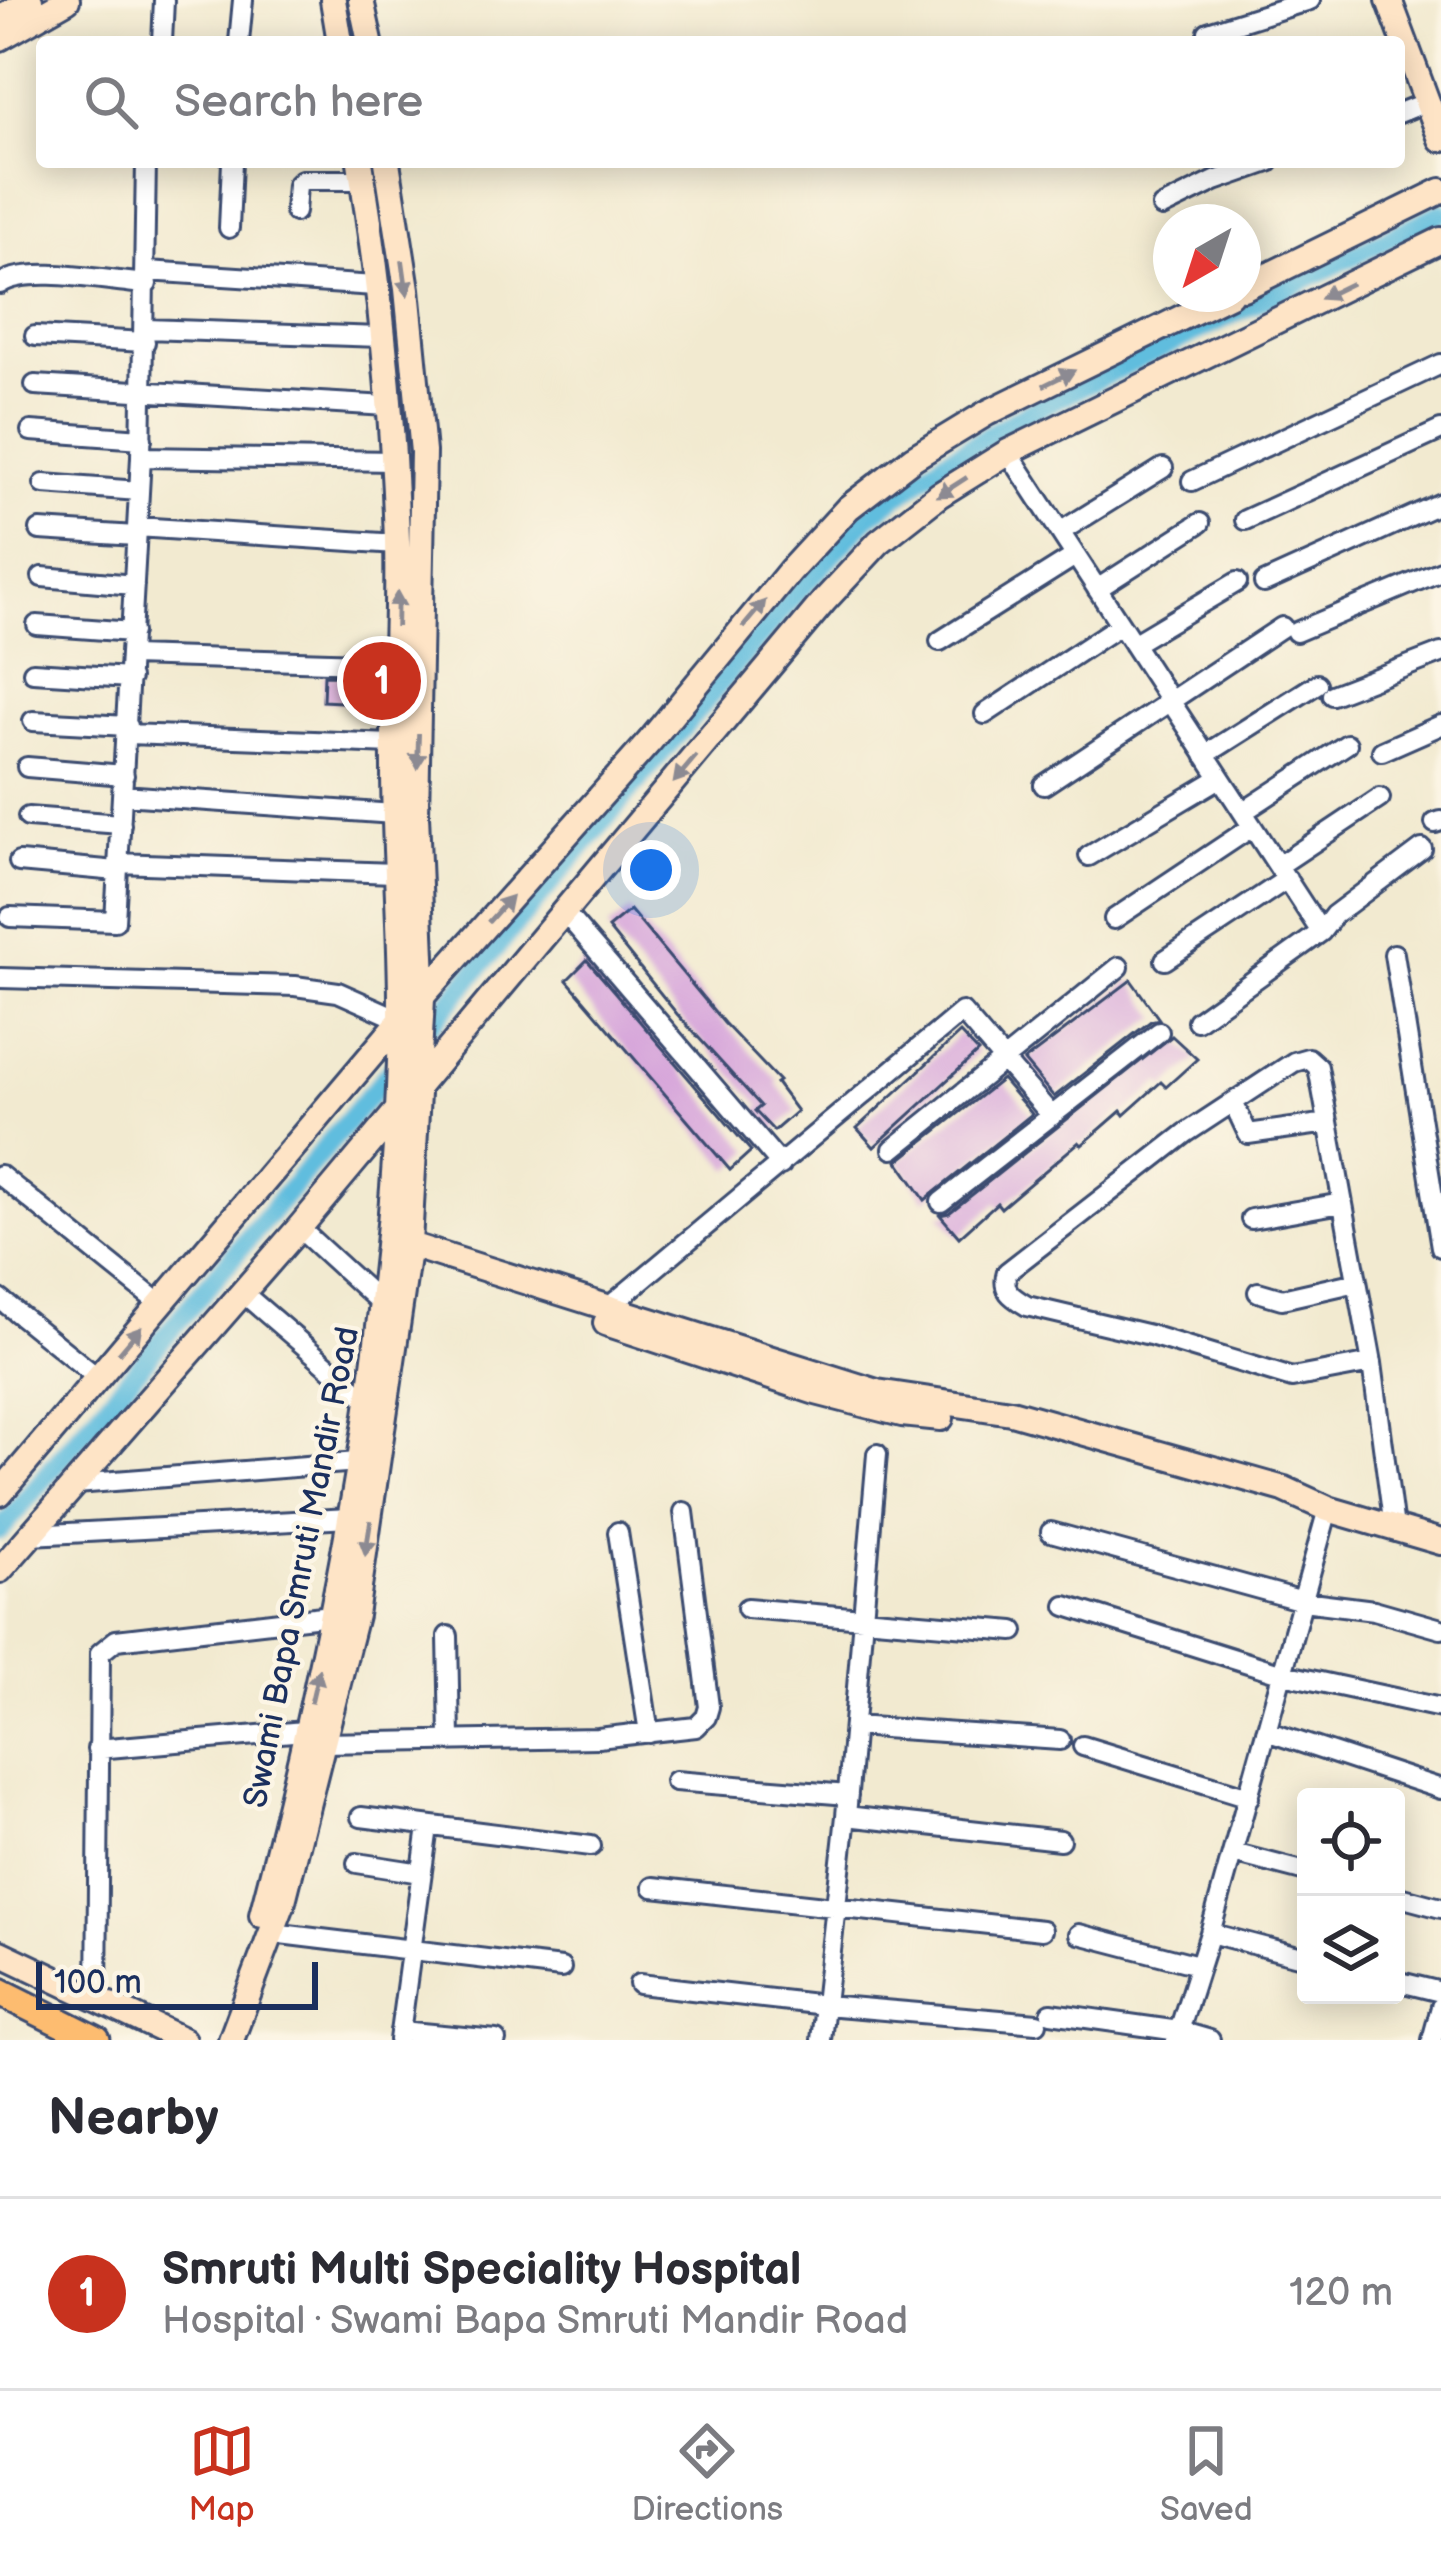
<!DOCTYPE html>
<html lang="en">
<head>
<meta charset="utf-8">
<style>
	:root { --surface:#fff; --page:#f7f7f7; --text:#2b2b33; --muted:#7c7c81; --line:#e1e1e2; --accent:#c8321e }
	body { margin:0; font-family:"Balsamiq Sans",sans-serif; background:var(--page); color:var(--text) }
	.controls { position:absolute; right:36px; bottom:36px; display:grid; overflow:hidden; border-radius:12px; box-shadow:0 6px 30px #0003 }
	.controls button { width:108px; height:108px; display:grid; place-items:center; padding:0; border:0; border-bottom:3px solid var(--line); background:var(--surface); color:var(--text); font:60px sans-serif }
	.compass { position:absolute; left:1153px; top:204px; width:108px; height:108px; border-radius:50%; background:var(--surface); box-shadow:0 6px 30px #0003; rotate:219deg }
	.scale { position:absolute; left:36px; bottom:30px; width:282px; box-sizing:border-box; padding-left:12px; border:6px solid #1b2f5e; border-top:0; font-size:33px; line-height:42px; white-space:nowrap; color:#1b2f5e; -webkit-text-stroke:9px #fcf5e5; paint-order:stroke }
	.you { position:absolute; left:651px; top:870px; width:42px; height:42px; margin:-30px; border:9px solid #fff; border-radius:50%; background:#1a73e8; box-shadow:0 0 0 18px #1a73e833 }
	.badge { display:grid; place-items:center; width:78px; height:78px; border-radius:50%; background:var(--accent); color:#fff; font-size:39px; font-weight:700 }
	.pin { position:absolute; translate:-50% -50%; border:6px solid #fff; box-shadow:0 3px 12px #0006 }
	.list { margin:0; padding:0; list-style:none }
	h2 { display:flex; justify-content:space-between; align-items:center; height:156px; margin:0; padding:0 48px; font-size:51px }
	h2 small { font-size:39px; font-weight:400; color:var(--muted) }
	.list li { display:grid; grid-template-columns:78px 1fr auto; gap:36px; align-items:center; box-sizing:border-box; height:192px; padding:0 48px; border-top:3px solid var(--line) }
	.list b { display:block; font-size:45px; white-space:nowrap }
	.list p { margin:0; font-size:39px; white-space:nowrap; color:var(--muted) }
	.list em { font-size:39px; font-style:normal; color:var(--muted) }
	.icon { flex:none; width:66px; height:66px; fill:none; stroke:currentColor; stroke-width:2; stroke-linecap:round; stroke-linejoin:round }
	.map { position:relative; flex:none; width:1441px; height:2040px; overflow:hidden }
	.search { position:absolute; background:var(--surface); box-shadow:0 6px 30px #0003; left:36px; right:36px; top:36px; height:132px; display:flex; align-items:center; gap:30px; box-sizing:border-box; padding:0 42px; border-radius:12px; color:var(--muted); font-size:45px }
	.sheet { height:348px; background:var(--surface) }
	nav { display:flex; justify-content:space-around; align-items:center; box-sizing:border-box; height:168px; border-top:3px solid var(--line); background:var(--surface); font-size:33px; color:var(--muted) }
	nav a { display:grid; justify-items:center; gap:6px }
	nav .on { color:var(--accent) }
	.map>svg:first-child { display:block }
</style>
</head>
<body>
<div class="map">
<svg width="1441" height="2040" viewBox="0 0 1441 2040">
	<rect width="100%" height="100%" fill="#fcf5e5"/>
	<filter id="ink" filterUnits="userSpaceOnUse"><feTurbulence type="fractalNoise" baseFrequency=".00833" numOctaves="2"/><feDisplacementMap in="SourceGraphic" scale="24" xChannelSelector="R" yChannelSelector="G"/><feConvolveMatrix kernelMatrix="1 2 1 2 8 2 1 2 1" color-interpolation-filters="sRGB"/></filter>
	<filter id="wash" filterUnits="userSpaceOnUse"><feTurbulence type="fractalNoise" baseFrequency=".004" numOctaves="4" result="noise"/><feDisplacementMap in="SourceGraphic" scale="48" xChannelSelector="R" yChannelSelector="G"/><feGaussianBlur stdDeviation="2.7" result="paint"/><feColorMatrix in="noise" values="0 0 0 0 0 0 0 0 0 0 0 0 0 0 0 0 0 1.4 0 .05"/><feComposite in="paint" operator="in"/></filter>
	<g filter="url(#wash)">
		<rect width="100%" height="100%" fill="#f2ead0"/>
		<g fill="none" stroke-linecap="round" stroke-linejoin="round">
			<!-- canal -->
			<path stroke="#60bdde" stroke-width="21" d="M0,1530L802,587L868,516L943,462L1029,412L1441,213"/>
		</g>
		<g id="blocks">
			<!-- building -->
			<path fill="#d6a4da" d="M324,675L379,677L378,704L323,701Z
				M630,910L724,1023L779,1081L776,1083L797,1111L774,1131L755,1111L761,1106L677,1014L608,928Z
				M587,960L751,1151L730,1170L567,980Z
				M1131,980L1159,1019L1151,1021L1054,1097L1024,1061Z
				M960,1033L978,1052L874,1147L857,1128Z
				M1172,1036L1197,1059L1166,1087L1161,1082L1124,1115L1121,1111L1082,1145L1079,1142L1001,1208L997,1203L959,1237L940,1215L949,1213Z
				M1002,1079L1032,1114L925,1200L898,1161Z"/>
		</g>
	</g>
	<g filter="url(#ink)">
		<use href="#blocks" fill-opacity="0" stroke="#3b4b6f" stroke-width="3"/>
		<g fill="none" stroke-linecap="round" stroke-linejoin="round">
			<defs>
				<path id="street" d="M1208,32L1310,0
					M162,42L164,0
					M239,42L243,0
					M1399,113L1429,101
					M1162,207L1215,181L1269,162
					M295,212L297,185L302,180H363
					M229,228L232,162
					M147,271L375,286
					M0,284C27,264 112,282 147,284
					M146,329L381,337
					M35,336L145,342
					M35,385L387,406
					M31,431L142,439
					M1008,452L1321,932
					M141,457L393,461
					M1192,481L1441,364
					M44,484L139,491
					M1245,520L1441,430
					M137,527L397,544
					M40,530L136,536
					M1060,532L1163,468
					M42,577L134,585
					M1264,583L1441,503
					M1097,589L1200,523
					M37,625L132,632
					M1296,632L1441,571
					M940,641L1075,556
					M1133,644L1237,582
					M131,656L395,664
					M33,672L130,678
					M1332,695L1441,653
					M985,714L1120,625
					M33,721L128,726
					M128,734L393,744
					M1382,751L1441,725
					M1205,755L1317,684
					M27,767L124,775
					M1044,785L1282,627
					M123,795L394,814
					M1243,812L1347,744
					M28,817L121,824
					M1435,823L1441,821
					M1089,856L1220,778
					M19,862L117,871
					M118,863L395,873
					M1278,866L1380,798
					M565,913L781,1165
					M10,917L115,921L141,457L146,162
					M1114,919L1252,827
					M1394,954L1441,1247
					M1165,960L1287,879
					M0,978L295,986L338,992L401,1020
					M1197,1021L1321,932L1334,915L1422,849
					M1233,1102L1248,1134L1328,1123
					M893,1149L1119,967
					M0,1175L160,1304
					M941,1202L1159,1032
					M1251,1219L1342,1203
					M299,1228L383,1305
					M1258,1292L1282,1299L1357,1282
					M243,1293L371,1403
					M0,1299L98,1378
					M604,1311L962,1012L1052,1116
					M1372,1363L1292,1378L1150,1335L1027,1306C1012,1297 1001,1291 1007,1272L1186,1133L1294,1062L1308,1058L1318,1067L1372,1363L1394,1528
					M76,1484L358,1462
					M618,1532L649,1733
					M1051,1532L1303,1601L1374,1610L1441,1629
					M31,1535L350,1518
					M1066,1606L1283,1674L1441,1708
					M747,1608L1014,1631
					M448,1636L450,1739
					M854,1726L1060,1740
					M1266,1731L1441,1789
					M323,1743L598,1738L696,1727L706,1717L709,1707L684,1512
					M1083,1746L1249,1797
					M97,1749L304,1731
					M675,1781L848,1795
					M846,1816L1060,1840
					M361,1817L591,1846
					M1233,1853L1306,1872
					M357,1863L421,1873
					M653,1887L1042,1930
					M1396,1896L1441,1908
					M272,1933L561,1968
					M1210,1933L1306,1958
					M1079,1934L1198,1965
					M1396,1981L1441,1992
					M639,1984L825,2005L1037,2023
					M97,1999L100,1653L116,1640L331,1615
					M1051,2013L1179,2031L1210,2040
					M400,2031L496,2040
					M399,2040L428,1827
					M821,2040L846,1816L877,1454
					M1176,2040L1210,1933L1328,1509
					M1432,2040L1441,2007"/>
				<path id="secondary" d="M333,0L340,42
					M361,0L370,42
					M1389,0L1441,139
					M0,18L30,0
					M0,38L67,0
					M1243,288L1441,191
					M397,1241L877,1392L1011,1412L1284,1489L1328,1509L1441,1542
					M606,1323L816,1392L902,1414L941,1418
					M0,1493L401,1020L650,741L790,571L848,508L913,458L987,413L1230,294
					M0,1570L299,1228L824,601L879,542L939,495L1008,452L1441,240
					M262,1915C338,1623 396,1323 401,1021C402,937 394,852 394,767C393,692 399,616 397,541C393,415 380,286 360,162
					M0,1953L183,2040
					M231,2040L282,1905L355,1615L409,1244L423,980L416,815L423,452L407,289L387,162"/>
				<path id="primary" d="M0,1992L96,2040"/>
			</defs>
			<!-- street casing -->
			<use href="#street" stroke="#3b4b6f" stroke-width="24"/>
			<!-- secondary casing -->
			<use href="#secondary" stroke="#3b4b6f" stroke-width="30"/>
			<!-- primary casing -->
			<use href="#primary" stroke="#3b4b6f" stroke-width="33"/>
			<!-- street -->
			<use href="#street" stroke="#fff" stroke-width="18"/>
			<!-- secondary -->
			<use href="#secondary" stroke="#fee4c6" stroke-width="24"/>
			<!-- primary -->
			<use href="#primary" stroke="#fdbc70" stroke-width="27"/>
		</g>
		<!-- one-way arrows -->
		<defs><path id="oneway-solid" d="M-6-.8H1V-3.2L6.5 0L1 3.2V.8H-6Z" transform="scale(3)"/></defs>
		<g fill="#8c8a92">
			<use href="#oneway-solid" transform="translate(405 278) rotate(82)"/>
			<use href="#oneway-solid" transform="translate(1336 291) rotate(154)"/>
			<use href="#oneway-solid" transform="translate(1059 378) rotate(-26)"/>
			<use href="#oneway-solid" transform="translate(952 487) rotate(147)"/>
			<use href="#oneway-solid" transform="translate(397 609) rotate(-89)"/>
			<use href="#oneway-solid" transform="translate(754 614) rotate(-50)"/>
			<use href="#oneway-solid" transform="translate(418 751) rotate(92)"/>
			<use href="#oneway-solid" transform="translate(685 769) rotate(130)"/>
			<use href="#oneway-solid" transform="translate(500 909) rotate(-48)"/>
			<use href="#oneway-solid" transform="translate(130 1340) rotate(-50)"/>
			<use href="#oneway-solid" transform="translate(368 1538) rotate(99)"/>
			<use href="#oneway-solid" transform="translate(315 1686) rotate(-77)"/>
		</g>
	</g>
	<g text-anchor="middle" stroke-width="9" stroke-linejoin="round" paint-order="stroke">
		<!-- street labels -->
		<g font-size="33" fill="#1b2f5e" stroke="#fcf5e5">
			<text transform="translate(300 1567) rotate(-79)" y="12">Swami Bapa Smruti Mandir Road</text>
		</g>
	</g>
</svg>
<div class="controls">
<button><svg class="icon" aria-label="locate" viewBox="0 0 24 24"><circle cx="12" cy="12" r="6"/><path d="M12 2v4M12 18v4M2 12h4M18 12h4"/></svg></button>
<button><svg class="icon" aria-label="layers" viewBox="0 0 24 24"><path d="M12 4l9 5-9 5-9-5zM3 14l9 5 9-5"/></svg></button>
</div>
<svg class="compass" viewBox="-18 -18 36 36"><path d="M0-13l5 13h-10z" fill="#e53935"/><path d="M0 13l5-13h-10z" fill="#7c7c81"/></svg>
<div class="scale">100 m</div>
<div class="you"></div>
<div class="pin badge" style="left:382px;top:681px">1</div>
<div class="search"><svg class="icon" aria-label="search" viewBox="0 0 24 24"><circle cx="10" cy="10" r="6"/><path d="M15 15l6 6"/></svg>Search here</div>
</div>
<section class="sheet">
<h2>Nearby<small></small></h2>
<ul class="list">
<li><span class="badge">1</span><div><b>Smruti Multi Speciality Hospital</b><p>Hospital · Swami Bapa Smruti Mandir Road</p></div><em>120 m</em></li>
</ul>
</section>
<nav>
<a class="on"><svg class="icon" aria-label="map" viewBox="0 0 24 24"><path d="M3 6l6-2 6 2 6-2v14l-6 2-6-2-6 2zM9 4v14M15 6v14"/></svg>Map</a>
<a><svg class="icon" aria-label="directions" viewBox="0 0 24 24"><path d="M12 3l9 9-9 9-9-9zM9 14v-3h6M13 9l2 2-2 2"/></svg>Directions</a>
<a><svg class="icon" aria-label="saved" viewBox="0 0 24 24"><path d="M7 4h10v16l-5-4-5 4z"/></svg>Saved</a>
</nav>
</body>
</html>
